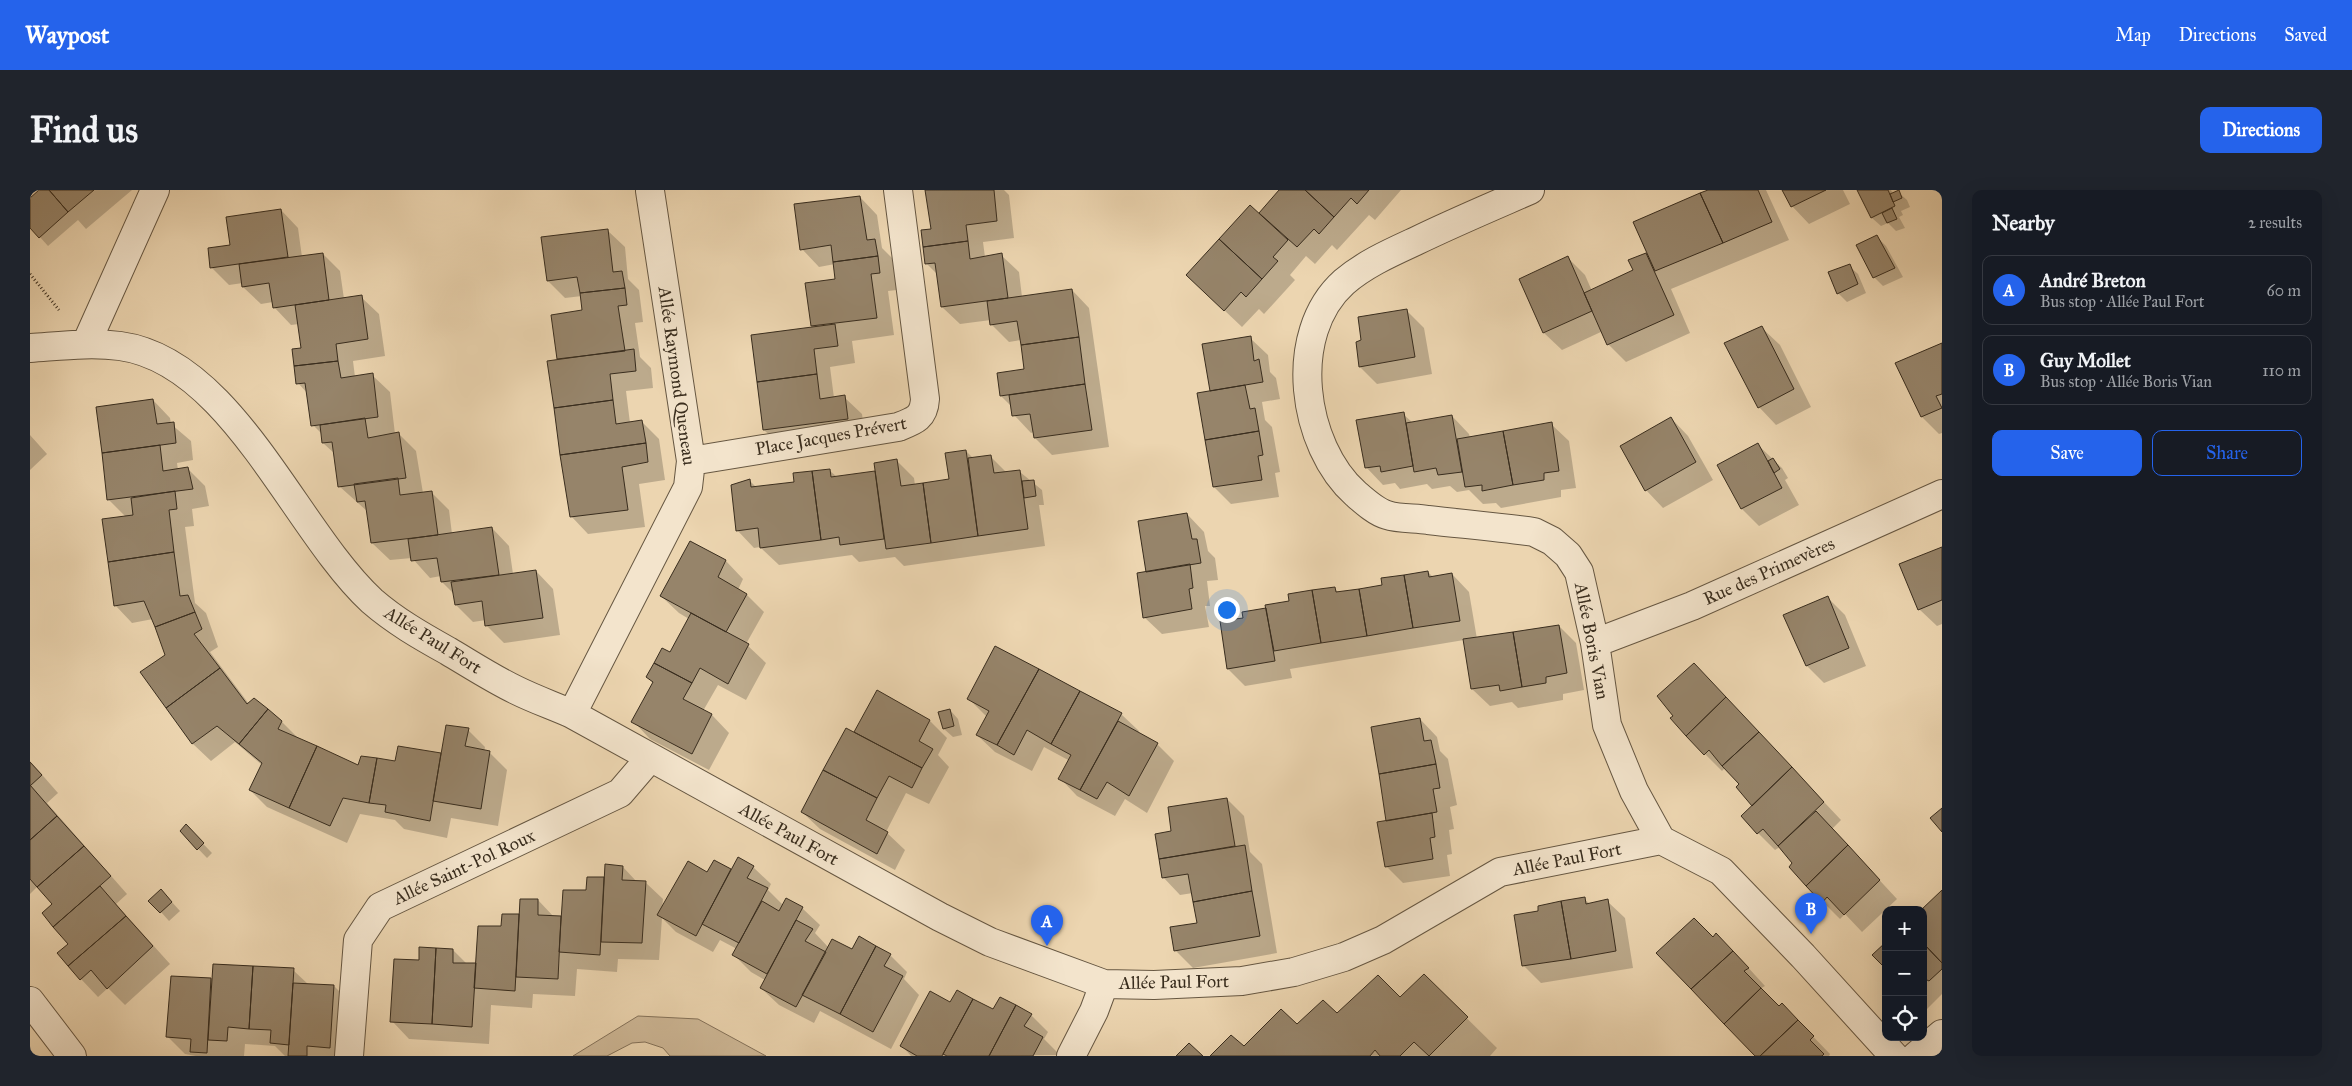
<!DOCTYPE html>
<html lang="en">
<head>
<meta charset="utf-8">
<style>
	:root { --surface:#171b24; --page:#20242c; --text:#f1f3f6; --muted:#9ea1a6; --line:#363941; --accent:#2563eb }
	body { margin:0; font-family:"IM FELL Great Primer",serif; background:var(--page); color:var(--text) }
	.controls { position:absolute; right:15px; bottom:15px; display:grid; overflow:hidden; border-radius:10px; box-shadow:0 5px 20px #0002 }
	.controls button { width:45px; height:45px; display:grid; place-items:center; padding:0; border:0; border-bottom:1px solid var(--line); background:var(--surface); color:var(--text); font:25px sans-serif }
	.you { position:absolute; left:1196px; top:419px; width:18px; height:18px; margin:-12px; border:4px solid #fff; border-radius:50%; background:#1a73e8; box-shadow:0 0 0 8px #1a73e833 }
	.badge { display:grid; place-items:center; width:32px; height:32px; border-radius:50%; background:var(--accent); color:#fff; font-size:16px; font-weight:700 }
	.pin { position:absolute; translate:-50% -41px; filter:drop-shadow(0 1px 2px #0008) }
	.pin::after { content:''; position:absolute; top:26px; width:18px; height:15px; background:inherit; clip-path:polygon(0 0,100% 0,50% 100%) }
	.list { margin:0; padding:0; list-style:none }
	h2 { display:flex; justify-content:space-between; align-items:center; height:65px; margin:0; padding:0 20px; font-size:21px }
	h2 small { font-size:16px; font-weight:400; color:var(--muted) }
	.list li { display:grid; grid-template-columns:32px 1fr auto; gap:15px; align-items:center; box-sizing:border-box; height:70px; margin:0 10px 10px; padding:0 10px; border:1px solid var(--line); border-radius:10px }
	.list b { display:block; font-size:19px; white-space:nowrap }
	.list p { margin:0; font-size:16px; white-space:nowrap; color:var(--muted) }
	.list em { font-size:16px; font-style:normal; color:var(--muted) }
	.actions { display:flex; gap:10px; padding:15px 20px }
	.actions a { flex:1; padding:11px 0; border:1px solid var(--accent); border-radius:10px; text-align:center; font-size:18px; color:var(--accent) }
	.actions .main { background:var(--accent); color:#fff }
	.icon { flex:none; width:28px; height:28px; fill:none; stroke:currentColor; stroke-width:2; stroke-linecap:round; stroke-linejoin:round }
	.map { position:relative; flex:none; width:1912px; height:866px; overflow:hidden; border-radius:10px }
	header { display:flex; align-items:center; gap:30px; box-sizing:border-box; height:70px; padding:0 25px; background:var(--accent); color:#fff }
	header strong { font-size:24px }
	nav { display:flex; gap:28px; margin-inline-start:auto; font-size:18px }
	.intro { display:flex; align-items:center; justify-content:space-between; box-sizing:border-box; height:120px; padding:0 30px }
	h1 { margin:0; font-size:35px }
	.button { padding:12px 22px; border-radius:10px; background:var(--accent); color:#fff; font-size:18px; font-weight:700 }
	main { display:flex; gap:30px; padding:0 30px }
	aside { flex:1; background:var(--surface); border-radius:10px; box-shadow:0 5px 20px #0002 }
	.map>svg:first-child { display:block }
</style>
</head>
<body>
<header>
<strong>Waypost</strong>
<nav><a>Map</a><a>Directions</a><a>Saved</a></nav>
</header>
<div class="intro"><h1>Find us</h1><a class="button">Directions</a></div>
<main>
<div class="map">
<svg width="1912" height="866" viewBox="0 0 1912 866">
	<rect width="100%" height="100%" fill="#ecd5b0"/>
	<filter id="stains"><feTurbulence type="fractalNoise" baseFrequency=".004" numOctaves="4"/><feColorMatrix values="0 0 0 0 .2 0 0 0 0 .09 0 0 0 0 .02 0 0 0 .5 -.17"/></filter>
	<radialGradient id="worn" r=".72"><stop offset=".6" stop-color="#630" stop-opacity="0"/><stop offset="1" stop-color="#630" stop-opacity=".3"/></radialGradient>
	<!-- green -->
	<path fill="#ceb897" stroke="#84725a" d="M608,826L668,829L736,866H640L633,858L615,852L602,853L577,866H543Z"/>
	<!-- shadow -->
	<path fill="#0003" d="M11,0H102L56,39L48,30L18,56L0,36V9Z
		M897,0H974L979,5L984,48L953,52L955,67L971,65L989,82L992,107L1042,100L1059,118L1079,257L1022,265L1005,248L1004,242L1001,243L984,225L982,217L971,206L996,180L991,150L979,152L961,134V130L930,134L912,117L908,85L897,74L902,40Z
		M1251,0H1371L1345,30L1339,25L1307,60L1302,55L1285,74L1276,66L1260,85L1265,90L1234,124L1229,119L1212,137L1175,102L1229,24Z
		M1681,0H1736L1759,50L1641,99L1660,143L1596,172L1578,154L1573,141L1532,160L1514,143L1490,90L1538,68L1555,85L1562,101L1605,81L1600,71L1618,63Z
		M1753,0H1813L1820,14L1779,34L1762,16Z
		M1828,0H1861L1863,4L1868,2L1877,10L1880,17L1871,21L1873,25L1869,27L1875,38L1866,41L1858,33L1851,36L1842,28Z
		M830,7L847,25L852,58L862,68L867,100L858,101L864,145L822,151L825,173L800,177L804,208L814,207L832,224L835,246L752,257L734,240L782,138L777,94L807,90L805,74L789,77L772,59Z
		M251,20L268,38L272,67L293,64L310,81L314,109L331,107L349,124L355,166L323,171L325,187L342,185L360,202L365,244H369L386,261L393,303L401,302L419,320L422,344L462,338L479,356L483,384L506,381L523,399L530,445L474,453L457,436L456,430L443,432L426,415L424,404L412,392L411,386L400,388L382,368L360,370L342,353L338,322L309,296L305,264L293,253V245L283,235L278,204L268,193L272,159L269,134L261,135L244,117L243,112L231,114L213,97V93L199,95L181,77L201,56Z
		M577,40L595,57L598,89L609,100L613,132L605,133L610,167L621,178L623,198L596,201L600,233L612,232L629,249L635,290L609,294L615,337L558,344L541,326L529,170L523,126L554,121L552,106L535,108L518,91Z
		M1847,47L1856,56L1873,87L1853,96L1844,87Z
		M1819,76L1828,84L1836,103L1817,112L1808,103Z
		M1376,120L1394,138L1402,184L1347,194L1330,177L1333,151Z
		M1732,138L1750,155L1781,217L1746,235L1729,217Z
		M1220,148L1238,165L1240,182L1246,188L1250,209L1232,212L1235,230L1242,237L1250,282L1245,283L1249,307L1201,314L1184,297Z
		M1912,154V243L1909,244L1892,227Z
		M123,210L140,228L141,234L161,251L163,270L147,273L148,280L158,279L175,296L179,316L162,319L164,336L155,337L165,413L176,423L188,457L180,462L219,514L251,531L269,549L328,576L366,572L369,557L412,564L438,540L455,557L454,562L460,563L477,580L468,636L421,628L417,648L374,639L365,630L330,624L317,653L237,617L220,600L232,575L205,552L181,571L163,554L112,483L136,465L123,429L102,433L85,415L96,327L79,310Z
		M1373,224L1383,233L1422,226L1439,244L1440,248L1521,234L1539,251L1546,298L1531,300V307L1471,318L1466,313L1453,314L1439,300L1427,302L1420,296L1402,299L1397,294L1370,299L1365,293L1353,295L1336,277Z
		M1641,228L1658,246L1683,290L1633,318L1616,300Z
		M0,245L17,264L0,280Z
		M1728,255L1752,278L1758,288L1755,290L1769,315L1729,336L1712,319L1689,276Z
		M936,261L943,268L960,266L977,283L990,282L1012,300L1014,315H1009L1015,356L874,376L865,367L829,372L822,365L749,375L730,357L724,358L707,340L720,291L727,298L766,293L799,280L807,287L846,282L867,271L884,288L885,295L920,290Z
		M1157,324L1174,342L1178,361L1185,368L1188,390L1177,391L1180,416H1175L1179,437L1132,444L1114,427L1118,383Z
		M660,352L696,371L713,389L708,400L717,405L734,422L716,454L736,473L716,510L688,495L673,521L682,525L699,543L679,580L620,549L603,531L624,494L617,487L641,464L659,429L649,423L631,406Z
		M1912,358V434L1907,436L1889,419Z
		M1398,382L1403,387L1422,384L1439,402L1447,449L1529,436L1546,453L1554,500L1533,504V510L1488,518L1482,512L1460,516L1442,499L1434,450L1260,479L1262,488L1215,496L1198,479L1214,429L1304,398L1309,403L1353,396Z
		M1798,408L1815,425L1836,476L1794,493L1777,476Z
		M1681,492L1811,630L1802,639L1867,709L1832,742L1815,724L1810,729L1793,712L1750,657L1745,660L1728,643L1723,616L1711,594L1696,577L1692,581L1675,564Z
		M847,501L900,531L917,548L908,565L919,577L899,614L876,603L856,642L875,660L865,680L790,639L772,622L825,544Z
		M938,508L1091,524L1109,541L1108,543L1127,554L1144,571L1117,623L1095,609L1085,626L1047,606L1030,588L1040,571L1014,557L1002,581L965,562L947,545L957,527Z
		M920,520L928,529L932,545L923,547L914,539Z
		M1390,529L1407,547L1410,561L1418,569L1427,615L1420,617L1424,639L1419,640L1422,664L1417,665L1420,686L1373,693L1356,676L1357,632Z
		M0,571L28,603L17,613L97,704L86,714L140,774L95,815L78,798L68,807L51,789L29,764L40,754L13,723L24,714L8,696L0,704Z
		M1197,609L1214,626L1220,662L1232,674L1247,763L1163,778L1145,760L1168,734L1163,703L1150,705L1133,687L1127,645L1143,642Z
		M156,636L182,663L177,668L151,641Z
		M685,671L702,681L723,677L741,694L738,700L753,715L772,718L790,735L785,743L799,758L860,765L877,782L874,789L889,805L861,859L790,821L784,833L749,815L731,798L735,790L721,782L704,765L707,759L690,750L683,762L646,742L632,728L629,770L588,769L587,782L547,779L545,806L503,804L502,818L461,815L459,854L379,849L362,831L390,771L423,760L437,774L447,775L472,738L473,725H490L508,710L524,727H533L558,702V688L575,689L593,677L607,692H615L633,709L632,719L678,684Z
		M131,700L150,721L139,731L131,722Z
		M1912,702V804L1897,819L1893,815V720Z
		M1554,709L1560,714L1577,711L1595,728L1603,778L1511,793L1494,776L1510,722Z
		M1683,749L1704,762L1735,796L1730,799L1749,817L1769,832L1800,864L1799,866H1727Z
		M263,780L279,795L304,796L321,813L318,866H255L245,856L215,854L214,866H166L155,864L138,847L142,788L183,789Z
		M1394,786L1467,858L1460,866H1182L1214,858L1267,836L1370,809Z
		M921,814L1001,825L1018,842L1014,849L1030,865L881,866L872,856Z"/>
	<!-- building -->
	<path fill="#96846a" stroke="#392d1e" d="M9,0H19L38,22L9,48L0,38V8Z
		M19,0H64L38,22Z
		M895,0H964L967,31L936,35L938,51L893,57L891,40L901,39Z
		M1249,0H1275L1304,27L1289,44L1284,39L1267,57L1229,23Z
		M1275,0H1339L1327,14L1321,8L1304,27Z
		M1678,0H1728L1742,32L1693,53L1670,3Z
		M1752,0H1796L1761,17Z
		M1827,0H1858L1865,16L1841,28Z
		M1869,0L1872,8L1863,12L1860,4Z
		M1670,3L1693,53L1625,81L1603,32Z
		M830,6L837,50L845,49L848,66L803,72L801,55L770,60L764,14Z
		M1220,15L1258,50L1243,67L1248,71L1232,89L1189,49Z
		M1862,18L1867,29L1857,33L1852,23Z
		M251,19L258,67L180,78L178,58L200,55L196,27Z
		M578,39L583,82L592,81L595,98L550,103L547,87L517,91L511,47Z
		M1847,45L1865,78L1843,88L1826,55Z
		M1189,49L1232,89L1216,107L1211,102L1194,121L1156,85Z
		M938,51L940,69L972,63L978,108L911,117L905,73L895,74L893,57Z
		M293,63L299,110L243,118L239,93L212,97L209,74Z
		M1616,63L1644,125L1577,155L1554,103L1603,80L1598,70Z
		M848,66L850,83L841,84L847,128L781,136L775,93L805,89L803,72Z
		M1538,66L1562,121L1513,143L1489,89Z
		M1820,74L1828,94L1807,104L1798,82Z
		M595,98L597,115L588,116L595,161L527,169L521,125L552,120L550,103Z
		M1042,99L1049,147L991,155L987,131L960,135L957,111Z
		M332,105L338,149L306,154L308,171L264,176L262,159L271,158L265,115Z
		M1377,119L1385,167L1329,177L1326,152L1331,150L1328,127Z
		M805,134L808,156L784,159L787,184L727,192L721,145Z
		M1732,136L1764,199L1728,218L1694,153Z
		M1221,146L1224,171L1229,169L1233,192L1180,201L1172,154Z
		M1049,147L1055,194L970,206L967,183L994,179L991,155Z
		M1912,153V204L1906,206L1912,218L1891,227L1865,173Z
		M604,159L606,181L580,184L583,210L524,218L517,171Z
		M308,171L311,188L343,183L348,227L281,236L275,193L266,194L264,176Z
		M787,184L790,209L815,205L818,229L733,240L727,192Z
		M1055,194L1062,240L1004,248L1000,224L982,226L979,205Z
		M1215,195L1220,219L1225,218L1229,241L1175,250L1167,203Z
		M123,209L127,234L144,232L146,253L72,263L66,217Z
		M583,210L586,234L612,230L616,253L530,265L524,218Z
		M1374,222L1383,276L1351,282L1350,276L1335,278L1326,230Z
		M1422,225L1432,282L1408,285L1406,278L1384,282L1376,233Z
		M1641,227L1666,272L1615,301L1590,256Z
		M335,228L338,248L369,242L376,288L308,297L302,252L292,253L290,235Z
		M1522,232L1529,281L1514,283V290L1483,295L1473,241Z
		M1229,241L1233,265L1228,266L1232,290L1183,297L1175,250Z
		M1473,241L1483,295L1452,301V295L1435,297L1427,249Z
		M616,253L618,272L592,277L598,320L540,327L530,265Z
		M1728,253L1752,298L1711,319L1687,275Z
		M130,255L133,281L158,277L163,299L77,310L72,263Z
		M936,260L948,346L901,353L893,293L919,289L915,263Z
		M961,265L964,283L990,280L998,339L948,346L938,268Z
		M1743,268L1750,279L1744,283L1738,271Z
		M867,269L871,296L893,293L901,353L856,359L844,273Z
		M800,279L801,287L845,281L854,349L810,355L809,347L791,350L782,281Z
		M782,281L791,350L730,358L728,338L706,341L701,295L720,289L721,297L764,292L763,283Z
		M368,288L370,305L402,301L408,345L341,353L335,311L327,312L324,294Z
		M1004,290L1006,306L994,308L992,291Z
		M145,301L147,319L139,320L144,362L78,372L72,329L103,325L101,308Z
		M1157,323L1162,349H1167L1171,373L1116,382L1108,331Z
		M462,337L469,385L411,392L407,368L381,371L378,349Z
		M660,351L696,370L688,387L717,404L696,442L630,406Z
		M1912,357V410L1888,420L1869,374Z
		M144,362L150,406L158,405L165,422L125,437L114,411L84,416L78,372Z
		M1160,374L1163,398L1159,399L1162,419L1113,428L1107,383Z
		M506,380L513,428L455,436L452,411L425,415L421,392Z
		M1398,381L1399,387L1422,383L1430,431L1383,438L1374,385Z
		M1374,385L1383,438L1337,446L1329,399L1352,395L1351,388Z
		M1305,397L1306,402L1329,399L1337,446L1291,453L1282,400Z
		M1282,400L1291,453L1244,461L1235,415L1259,411L1258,404Z
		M1798,406L1819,458L1776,476L1753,425Z
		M1236,418L1245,471L1197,479L1190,431L1213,428L1212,422Z
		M165,422L172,439L164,444L190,478L136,518L110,482L135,465L125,437Z
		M661,423L719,454L698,494L670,478L662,493L624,473L632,458L640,462Z
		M1529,435L1537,483L1516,487V493L1492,497L1483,442Z
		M1483,442L1492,497L1470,501L1469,495L1441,499L1433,449Z
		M965,456L1009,479L967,555L946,545L959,521L937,509Z
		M624,473L662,493L653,509L682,524L662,564L601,532L623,492L616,487Z
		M1664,473L1696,507L1656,546L1640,528L1643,526L1627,506Z
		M190,478L217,514L224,508L238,519L209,554L187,536L162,554L136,518Z
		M1009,479L1050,501L1021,554L997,540L984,565L967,555Z
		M847,500L900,530L889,551L903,559L892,578L824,542Z
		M1050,501L1092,523L1050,600L1028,589L1041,565L1021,554Z
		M1696,507L1729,542L1692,576L1679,560L1674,565L1656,546Z
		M238,519L252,531L248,539L287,556L259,618L219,600L232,573L209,554Z
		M920,519L924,536L913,539L908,522Z
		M1390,528L1394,551L1401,550L1406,574L1349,584L1341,537Z
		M1088,531L1128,553L1099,606L1077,592L1067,609L1050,600Z
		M416,535L439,538L435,556L460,561L451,619L403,611Z
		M816,538L892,578L882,598L859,586L847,608L793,580Z
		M1729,542L1762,577L1722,616L1706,597L1709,594L1692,576Z
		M287,556L328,575L331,566L347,568L339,613L313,608L300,636L259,618Z
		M368,556L411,563L400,631L355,622L356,615L339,613L347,568L365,571Z
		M0,572L12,585L0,596Z
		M1406,574L1410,598L1403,599L1407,622L1356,631L1349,584Z
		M1762,577L1794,612L1748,656L1733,639L1727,644L1711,626Z
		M793,580L847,608L836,630L858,642L847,664L771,622Z
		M0,595L27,626L0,650Z
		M1197,608L1205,656L1129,669L1125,644L1141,641L1138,617Z
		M1912,618V642L1900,628Z
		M1786,621L1818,655L1776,696L1759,677L1762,673L1748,656Z
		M1402,623L1405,647L1400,648L1403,669L1355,677L1347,632Z
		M27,626L54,656L7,697L0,689V650Z
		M156,634L174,653L167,660L150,641Z
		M1215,655L1222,701L1163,712L1158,684L1132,688L1129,669Z
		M1818,655L1850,690L1814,725L1797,707L1792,713L1776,696Z
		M54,656L81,686L23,737L12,723L22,714L7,697Z
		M708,667L724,676L717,688L738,698L709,753L672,734Z
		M684,670L701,679L666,746L627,725L658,671L677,682Z
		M575,674L593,676L592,690L616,691L612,753L571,752Z
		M557,687H574L570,765L529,762L533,700H556Z
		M70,696L96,726L38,776L27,763L38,754L23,737Z
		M131,699L142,712L130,723L118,711Z
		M1912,700V773L1893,753V720H1891Z
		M1222,701L1230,746L1144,761L1140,737L1167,733L1163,712Z
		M1555,707L1556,714L1578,709L1586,761L1541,769L1531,711Z
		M756,708L773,717L737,784L702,765L732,711L749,721Z
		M490,709H508V725L531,726L528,789L486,787Z
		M1531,711L1541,769L1492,776L1484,725L1508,721V716Z
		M472,724H489L485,801L444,798L448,736H471Z
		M96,726L123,756L77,799L61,780L50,790L38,776Z
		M1664,728L1683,747L1686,743L1703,761L1661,799L1626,763Z
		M766,730L783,739L775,751L796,762L766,817L730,798Z
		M829,746L846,756L810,824L772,805L802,749L822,759Z
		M1856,752V779L1842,765Z
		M1893,753L1912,773V779L1899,791L1893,788Z
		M846,756L861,764L854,776L873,786L843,842L810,824Z
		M389,757L406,758L402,834L360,832L364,769L389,770Z
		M406,758L423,759V773H446L442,837L402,834Z
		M1703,761L1719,778L1714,781L1731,798L1694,834L1661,799Z
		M183,774L223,776L219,839L198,837L197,851L178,850Z
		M223,776L264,778L259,855L240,853L241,840L219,839Z
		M1394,784L1438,827L1399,866L1384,852L1370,866H1350L1345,860L1340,866H1180L1201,845L1214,856L1251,819L1267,834L1293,810L1307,823L1348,785L1370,807Z
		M141,786L181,788L177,863L160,862L161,849L136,847Z
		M263,793L304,795L300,858L277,856V866H258Z
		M1731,798L1749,816L1752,813L1768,830L1730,866H1725L1694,834Z
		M927,800L943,809L912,866H887L870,856L900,801L920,812Z
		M970,807L986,815L959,866H917L913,864L943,809L963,819Z
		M986,815L1002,824L994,836L1013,847L1003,866H959Z
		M1768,830L1784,846L1780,850L1794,864L1792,866H1730Z
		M1159,853L1173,866H1146Z"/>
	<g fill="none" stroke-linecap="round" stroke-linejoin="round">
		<defs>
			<path id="minor" d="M1500,0C1461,17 1423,33 1386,51C1360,63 1335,74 1314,92C1256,144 1272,256 1326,304C1334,311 1346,322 1357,325C1369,329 1385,328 1398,330C1433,334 1468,337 1504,342L1522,351L1538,365L1549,382L1565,453L1577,535L1604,601L1631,650L1691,681L1773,766L1864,866
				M56,154L125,0
				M0,158C30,156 60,152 90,156C202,171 265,340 342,411C365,431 391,446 418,461C440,474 463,489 486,500C504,509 524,516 542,524L910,727L960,752L1074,794L1124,795L1212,791L1264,782L1314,767L1353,750L1470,682L1631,650
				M661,271L868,237C884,231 894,228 895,209L868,0
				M1565,453L1662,416L1912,304
				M542,524L658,297L661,271L620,1
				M0,811L42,866
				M319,866L328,750L350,717L590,603L620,568
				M1041,866L1064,821L1074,794
				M1886,866L1912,844"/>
		</defs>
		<!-- minor casing -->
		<use href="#minor" stroke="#665742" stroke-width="30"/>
		<!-- path -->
		<path stroke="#392d1e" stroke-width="3" stroke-dasharray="1 2.5" stroke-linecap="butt" d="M0,84L29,120"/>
		<!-- minor -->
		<use href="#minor" stroke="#f3e4cc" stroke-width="28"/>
	</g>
	<g text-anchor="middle" stroke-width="4.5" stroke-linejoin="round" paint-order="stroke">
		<!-- street labels -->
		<g font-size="18" fill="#392d1e" stroke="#f3e4cc">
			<text transform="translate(647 186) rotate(82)" y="6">Allée Raymond Queneau</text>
			<text transform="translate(801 246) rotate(-10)" y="6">Place Jacques Prévert</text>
			<text transform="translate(1739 381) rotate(-24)" y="6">Rue des Primevères</text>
			<text transform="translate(403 450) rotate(32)" y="6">Allée Paul Fort</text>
			<text transform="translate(1562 451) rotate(79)" y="6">Allée Boris Vian</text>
			<text transform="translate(759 644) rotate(29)" y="6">Allée Paul Fort</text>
			<text transform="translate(1537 669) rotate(-11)" y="6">Allée Paul Fort</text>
			<text transform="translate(434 677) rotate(-25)" y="6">Allée Saint-Pol Roux</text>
			<text transform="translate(1144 792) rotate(-1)" y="6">Allée Paul Fort</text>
		</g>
	</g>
	<rect width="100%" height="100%" filter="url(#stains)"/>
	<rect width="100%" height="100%" fill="url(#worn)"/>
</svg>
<div class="controls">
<button>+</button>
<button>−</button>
<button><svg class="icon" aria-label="locate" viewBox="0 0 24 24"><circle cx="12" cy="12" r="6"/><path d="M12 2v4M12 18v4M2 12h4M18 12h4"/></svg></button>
</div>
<div class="you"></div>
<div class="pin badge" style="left:1017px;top:756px">A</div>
<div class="pin badge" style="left:1781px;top:744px">B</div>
</div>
<aside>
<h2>Nearby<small>2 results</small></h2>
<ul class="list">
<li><span class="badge">A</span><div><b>André Breton</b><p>Bus stop · Allée Paul Fort</p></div><em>60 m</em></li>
<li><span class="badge">B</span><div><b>Guy Mollet</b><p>Bus stop · Allée Boris Vian</p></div><em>110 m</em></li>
</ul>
<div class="actions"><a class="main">Save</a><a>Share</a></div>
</aside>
</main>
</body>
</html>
